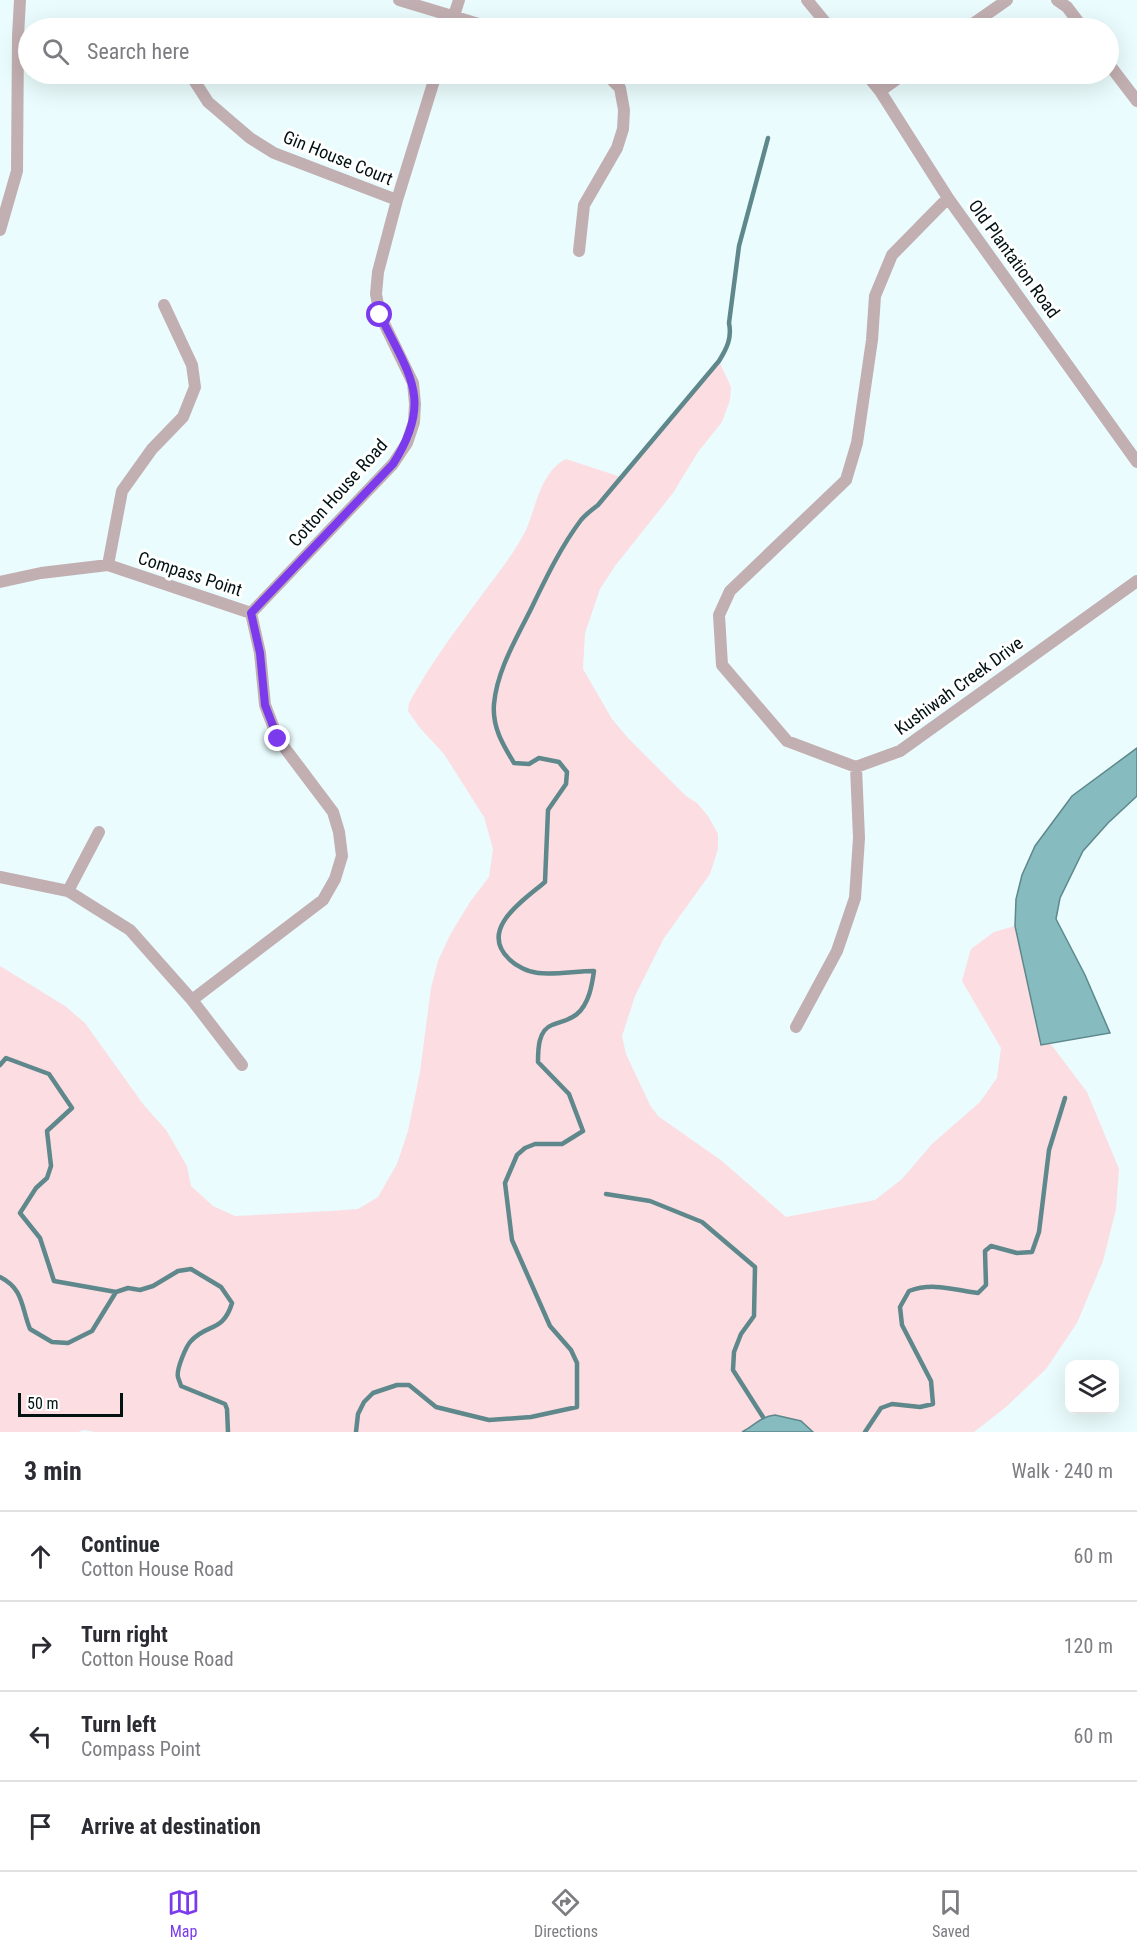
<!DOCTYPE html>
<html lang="en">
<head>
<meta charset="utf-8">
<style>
	:root { --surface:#fff; --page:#f7f7f7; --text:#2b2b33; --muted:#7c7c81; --line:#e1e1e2; --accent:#7c3aed }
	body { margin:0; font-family:"Roboto Condensed",sans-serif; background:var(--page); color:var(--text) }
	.controls { position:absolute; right:18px; bottom:18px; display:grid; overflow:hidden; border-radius:12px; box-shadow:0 6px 24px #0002 }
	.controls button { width:54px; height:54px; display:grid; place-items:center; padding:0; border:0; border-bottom:2px solid var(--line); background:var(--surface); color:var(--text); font:30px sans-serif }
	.scale { position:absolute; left:18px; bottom:15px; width:105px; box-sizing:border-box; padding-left:6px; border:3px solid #021213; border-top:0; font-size:16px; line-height:21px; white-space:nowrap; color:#021213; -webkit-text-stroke:4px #fff; paint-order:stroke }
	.stop { position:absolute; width:18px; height:18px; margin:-14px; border:4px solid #7c3aed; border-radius:50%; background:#fff }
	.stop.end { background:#7c3aed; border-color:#fff; box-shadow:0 2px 6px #0008 }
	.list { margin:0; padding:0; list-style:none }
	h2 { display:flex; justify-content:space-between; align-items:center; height:78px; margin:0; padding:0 24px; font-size:26px }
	h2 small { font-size:20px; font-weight:400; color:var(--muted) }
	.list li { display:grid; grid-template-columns:39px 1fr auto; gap:18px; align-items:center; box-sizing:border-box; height:90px; padding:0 24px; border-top:2px solid var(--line) }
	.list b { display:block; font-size:22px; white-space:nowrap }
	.list p { margin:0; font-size:20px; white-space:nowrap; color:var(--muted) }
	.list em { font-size:20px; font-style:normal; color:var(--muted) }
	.icon { flex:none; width:33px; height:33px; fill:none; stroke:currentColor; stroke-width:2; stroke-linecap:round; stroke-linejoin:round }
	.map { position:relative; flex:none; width:1137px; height:1432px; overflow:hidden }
	.search { position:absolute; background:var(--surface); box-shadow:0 6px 24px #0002; left:18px; right:18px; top:18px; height:66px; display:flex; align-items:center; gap:15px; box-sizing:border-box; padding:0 21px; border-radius:33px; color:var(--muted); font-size:22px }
	.sheet { height:438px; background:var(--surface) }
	nav { display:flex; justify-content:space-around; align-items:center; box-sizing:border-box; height:84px; border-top:2px solid var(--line); background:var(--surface); font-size:16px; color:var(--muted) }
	nav a { display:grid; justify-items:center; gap:3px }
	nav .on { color:var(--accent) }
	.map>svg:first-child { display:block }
</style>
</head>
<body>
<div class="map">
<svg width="1137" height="1432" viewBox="0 0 1137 1432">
	<rect width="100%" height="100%" fill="#eafcfd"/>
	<!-- green -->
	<path fill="#fcdde1" d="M719,361L731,387L730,400L722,422L698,452L673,493L615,566L600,589L585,633L583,669L612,719L628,738L686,796L697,803L708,816L718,834V849L710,874L664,938L635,996L622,1036L626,1054L650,1105L658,1116L722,1161L786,1217L875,1200L902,1179L932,1144L980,1102L997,1078L1001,1048L962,981L971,949L994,932L1015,926L1041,1044L1050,1043L1087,1092L1119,1169L1116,1209L1103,1261L1077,1323L1046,1369L1006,1407L974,1432H813L801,1421L763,1417L752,1427L742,1432H95L84,1430L78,1432H0V966L65,1006L85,1023L143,1104L166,1130L187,1166L191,1186L213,1206L235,1216L331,1211L358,1209L378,1197L397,1164L408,1131L420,1072L431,988L438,961L450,935L470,902L489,877L493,849L484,817L444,754L420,728L408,711L409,703C430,664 458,627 484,592C499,572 515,552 526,530C536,507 541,471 566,459L621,477Z"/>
	<!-- water -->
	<path fill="#86bbbf" stroke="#5e888b" stroke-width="1.5" d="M1137,748V796L1108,823L1083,851L1060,898L1056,919L1085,975L1110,1033L1041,1045L1015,926L1016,899L1022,875L1035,846L1072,796Z
		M775,1415L801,1421L813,1432H742C756,1425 759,1417 775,1415Z"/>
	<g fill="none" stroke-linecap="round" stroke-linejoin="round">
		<!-- stream -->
		<path stroke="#5e888b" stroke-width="4.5" d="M0,1065L6,1058L49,1074L72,1108L47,1131L51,1166L47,1178L36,1188L20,1213L40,1238L54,1281L116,1292
			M606,1194L650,1201L702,1222L755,1267L754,1316L741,1334L734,1352L733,1370L763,1417
			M0,1277C24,1289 21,1307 30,1329L52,1342L68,1343L92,1331L116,1292L128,1288L140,1290L153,1286L178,1271L191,1269L221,1287L232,1303C223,1333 207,1323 191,1341C186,1346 176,1370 178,1377C178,1378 181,1385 181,1386L225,1404L227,1409L228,1432
			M356,1432L358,1414L364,1402L373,1393L397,1385H409L436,1407L489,1420L531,1417L577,1407V1363L571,1350L550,1326L512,1240L505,1183L517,1155L525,1148L535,1144H562L583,1131L569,1094L538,1062C538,1050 538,1030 552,1025C561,1021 569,1021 577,1014C589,1004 592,985 594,971C576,971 556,975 538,973C528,972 516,966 509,959C478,929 524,900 545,882L548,810L566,784L567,772L559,762L539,758L529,764L514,763C503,745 492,727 494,704C497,671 515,641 530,611C545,580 560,548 581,520C586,514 593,509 598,505L719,361C727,348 732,338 729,323L739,246L768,138
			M865,1432L881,1408L892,1404L920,1407L933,1404L931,1381L902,1325L900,1307L909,1291C933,1282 954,1290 978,1293L986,1285L985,1251L991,1246L1017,1253L1032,1252L1039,1232L1049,1150L1065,1098"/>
		<!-- street -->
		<path stroke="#c2afb2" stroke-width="12" d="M399,0L492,28
			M807,0L830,28
			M1057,0L1067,7L1083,28
			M450,28L459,0
			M967,28L1007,0
			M1108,63L1137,101
			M190,74L208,102L250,138L274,153L397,200
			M866,74L880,91L948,198L1137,462
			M880,91L904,74
			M948,198L892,255L875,296L872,340L857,443L846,480L730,591L719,615L722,665L787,741L856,767L900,751L1137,581
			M0,230L17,171L18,36L20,0
			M579,251L584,205L617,148L623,129L624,110L620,88L606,74
			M108,565L122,491L152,449L183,417L195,387L192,365L164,305
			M0,582L41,573L108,565L251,613L260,653L265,705L278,739L333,812L339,832L342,856L335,879L323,900L192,1000
			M251,613L393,464L407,443L414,422L415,404L413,383L380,315L376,294L378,272L397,200L436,74
			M0,877L68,891L130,930L192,1000L242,1065
			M68,891L99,832
			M796,1027L837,951L855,898L859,838L856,767"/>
	</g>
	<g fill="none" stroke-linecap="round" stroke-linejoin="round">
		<!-- route -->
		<path stroke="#7c3aed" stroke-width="8" d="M278,739L265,705L260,653L251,613L393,464C434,400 409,375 380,315"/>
	</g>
	<g text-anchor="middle" stroke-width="6" stroke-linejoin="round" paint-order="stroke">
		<!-- street labels -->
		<g font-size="18" fill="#021213" stroke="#fff">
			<text transform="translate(338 158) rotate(22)" y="6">Gin House Court</text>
			<text transform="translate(1014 259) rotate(54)" y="6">Old Plantation Road</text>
			<text transform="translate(338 493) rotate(-48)" y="6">Cotton House Road</text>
			<text transform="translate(190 574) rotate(18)" y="6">Compass Point</text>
			<text transform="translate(959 686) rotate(-36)" y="6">Kushiwah Creek Drive</text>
		</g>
	</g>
</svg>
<div class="controls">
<button><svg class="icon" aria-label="layers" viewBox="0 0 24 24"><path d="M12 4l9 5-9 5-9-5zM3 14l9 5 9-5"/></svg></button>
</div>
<div class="scale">50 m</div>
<div class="stop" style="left:380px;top:315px"></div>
<div class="stop end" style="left:278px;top:739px"></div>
<div class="search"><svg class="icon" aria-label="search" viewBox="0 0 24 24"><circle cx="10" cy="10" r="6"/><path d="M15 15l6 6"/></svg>Search here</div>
</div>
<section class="sheet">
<h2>3 min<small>Walk · 240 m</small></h2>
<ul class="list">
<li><svg class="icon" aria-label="ahead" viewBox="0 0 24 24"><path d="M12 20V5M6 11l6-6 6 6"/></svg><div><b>Continue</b><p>Cotton House Road</p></div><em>60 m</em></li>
<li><svg class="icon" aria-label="right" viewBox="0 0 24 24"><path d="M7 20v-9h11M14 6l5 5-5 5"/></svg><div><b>Turn right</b><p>Cotton House Road</p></div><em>120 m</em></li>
<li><svg class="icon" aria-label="left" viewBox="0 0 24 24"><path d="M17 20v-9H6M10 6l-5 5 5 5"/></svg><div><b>Turn left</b><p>Compass Point</p></div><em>60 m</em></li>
<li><svg class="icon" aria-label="arrive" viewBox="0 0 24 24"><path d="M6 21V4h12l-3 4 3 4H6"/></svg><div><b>Arrive at destination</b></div></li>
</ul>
</section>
<nav>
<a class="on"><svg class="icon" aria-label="map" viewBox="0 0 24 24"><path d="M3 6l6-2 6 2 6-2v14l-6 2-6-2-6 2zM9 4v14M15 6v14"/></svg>Map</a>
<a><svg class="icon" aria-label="directions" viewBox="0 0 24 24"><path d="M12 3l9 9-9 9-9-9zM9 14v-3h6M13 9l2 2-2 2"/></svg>Directions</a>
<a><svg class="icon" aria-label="saved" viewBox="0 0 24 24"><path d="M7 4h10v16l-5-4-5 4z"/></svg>Saved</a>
</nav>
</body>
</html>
